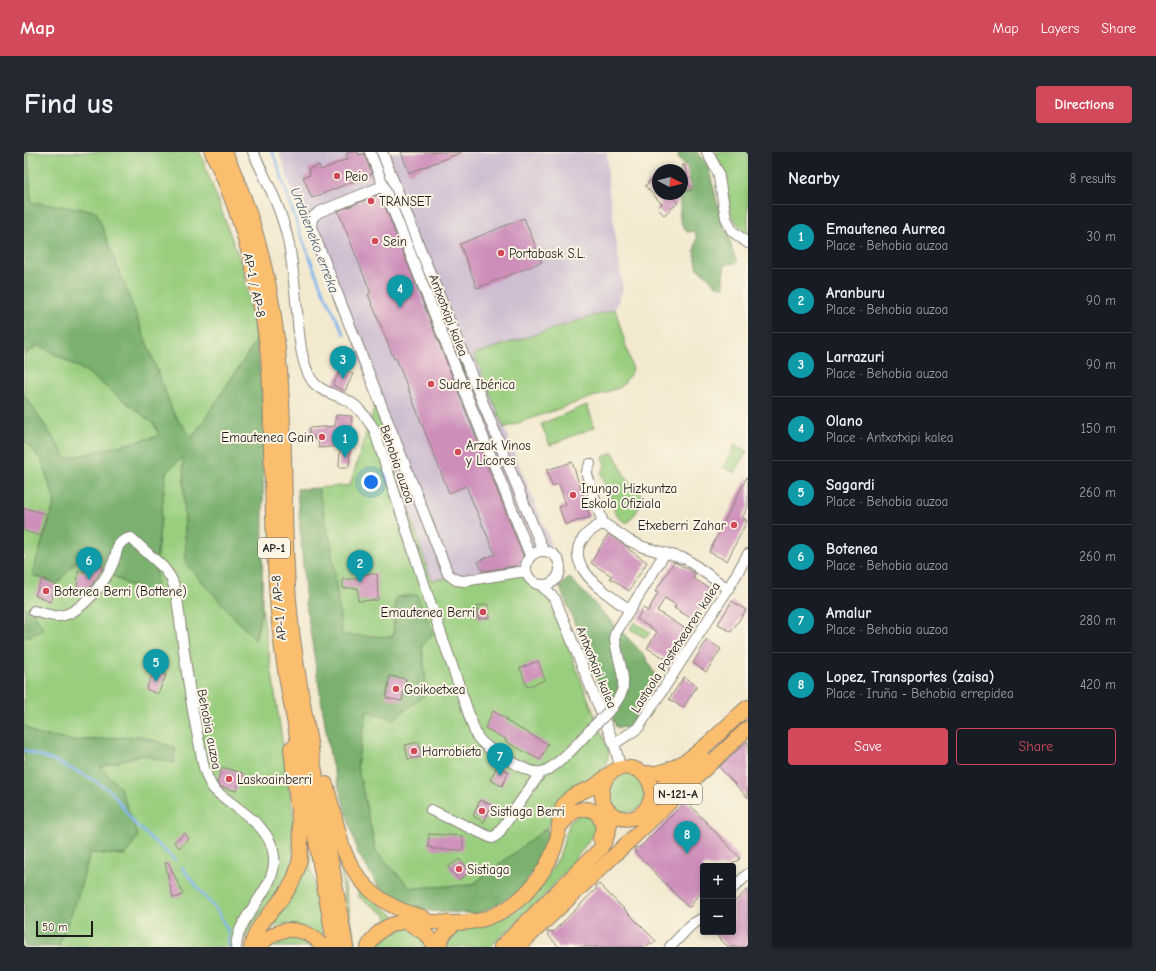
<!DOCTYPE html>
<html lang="en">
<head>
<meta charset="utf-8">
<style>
	:root { --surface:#171b24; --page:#242831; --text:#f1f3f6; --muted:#9ea1a6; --line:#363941; --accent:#d1495b }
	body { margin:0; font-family:"Comic Neue",sans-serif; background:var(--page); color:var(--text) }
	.controls { position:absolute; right:12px; bottom:12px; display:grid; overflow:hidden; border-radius:4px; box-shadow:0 2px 6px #0003 }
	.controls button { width:36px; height:36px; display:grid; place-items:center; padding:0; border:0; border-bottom:1px solid var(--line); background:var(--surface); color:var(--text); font:20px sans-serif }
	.compass { position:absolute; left:628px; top:12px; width:36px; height:36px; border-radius:50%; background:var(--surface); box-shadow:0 2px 6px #0003; rotate:97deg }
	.scale { position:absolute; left:12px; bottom:10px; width:57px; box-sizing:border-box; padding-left:4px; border:2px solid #1c1c1c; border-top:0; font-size:11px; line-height:14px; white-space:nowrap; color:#1c1c1c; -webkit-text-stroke:3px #fcf5e5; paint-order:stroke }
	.you { position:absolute; left:347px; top:330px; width:14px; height:14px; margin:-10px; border:3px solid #fff; border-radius:50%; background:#1a73e8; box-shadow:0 0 0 6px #1a73e833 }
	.badge { display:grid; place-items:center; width:26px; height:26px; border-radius:50%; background:var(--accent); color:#fff; font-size:13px; font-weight:700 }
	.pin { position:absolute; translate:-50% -33px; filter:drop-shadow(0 1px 2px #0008) }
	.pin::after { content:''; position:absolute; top:21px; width:14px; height:12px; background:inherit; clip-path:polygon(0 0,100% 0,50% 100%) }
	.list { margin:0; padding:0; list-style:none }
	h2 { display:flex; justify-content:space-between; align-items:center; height:52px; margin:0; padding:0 16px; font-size:17px }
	h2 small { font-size:13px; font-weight:400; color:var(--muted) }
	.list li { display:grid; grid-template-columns:26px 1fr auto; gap:12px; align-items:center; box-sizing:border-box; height:64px; padding:0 16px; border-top:1px solid var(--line) }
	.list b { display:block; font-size:15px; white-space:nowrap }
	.list p { margin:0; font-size:13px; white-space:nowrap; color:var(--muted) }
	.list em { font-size:13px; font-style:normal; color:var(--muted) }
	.actions { display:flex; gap:8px; padding:12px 16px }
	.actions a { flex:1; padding:9px 0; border:1px solid var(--accent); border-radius:4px; text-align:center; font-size:14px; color:var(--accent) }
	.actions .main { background:var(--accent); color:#fff }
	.map { position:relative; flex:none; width:724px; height:795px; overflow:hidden; border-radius:4px }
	header { display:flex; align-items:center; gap:24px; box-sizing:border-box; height:56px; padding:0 20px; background:var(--accent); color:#fff }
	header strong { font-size:19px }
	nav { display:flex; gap:22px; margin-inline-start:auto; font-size:14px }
	.intro { display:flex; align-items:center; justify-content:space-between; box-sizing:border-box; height:96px; padding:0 24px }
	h1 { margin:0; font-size:28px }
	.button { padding:10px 18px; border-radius:4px; background:var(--accent); color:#fff; font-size:14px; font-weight:700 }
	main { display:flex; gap:24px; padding:0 24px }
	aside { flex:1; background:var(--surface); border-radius:4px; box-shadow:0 2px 6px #0003 }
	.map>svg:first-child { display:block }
</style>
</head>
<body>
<header>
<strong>Map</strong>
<nav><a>Map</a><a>Layers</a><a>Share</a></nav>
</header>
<div class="intro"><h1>Find us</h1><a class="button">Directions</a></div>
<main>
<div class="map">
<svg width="724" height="795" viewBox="0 0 724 795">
	<rect width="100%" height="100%" fill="#fcf5e5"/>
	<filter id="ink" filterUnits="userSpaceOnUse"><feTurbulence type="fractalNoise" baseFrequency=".025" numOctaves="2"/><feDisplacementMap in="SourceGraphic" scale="8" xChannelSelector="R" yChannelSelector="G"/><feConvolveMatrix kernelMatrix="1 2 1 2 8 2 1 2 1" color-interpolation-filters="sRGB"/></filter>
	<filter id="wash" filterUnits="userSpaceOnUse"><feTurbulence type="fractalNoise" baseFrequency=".012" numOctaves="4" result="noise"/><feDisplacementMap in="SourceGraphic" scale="16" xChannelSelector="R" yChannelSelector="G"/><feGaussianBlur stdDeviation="0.9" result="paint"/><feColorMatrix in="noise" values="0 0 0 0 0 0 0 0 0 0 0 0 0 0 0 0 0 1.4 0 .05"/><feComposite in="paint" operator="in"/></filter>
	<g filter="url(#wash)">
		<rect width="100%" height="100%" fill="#f2e9cf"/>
		<!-- industrial -->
		<path fill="#cebed1" d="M255,0H583L584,32L599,137L591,157L450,202L527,391L501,419L407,428L330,189L274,54Z"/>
		<!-- green -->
		<path fill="#99ce7f" stroke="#5a754e" d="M4,0H176L219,117L233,188L168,286L150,262L7,50Z
			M691,0H724V84L708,65L698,13Z
			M591,157L609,218L597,235L480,276L450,202Z
			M14,193L63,220L130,272L135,284L43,307L0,242V203Z
			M351,253L407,428L501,419L526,448L585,601L579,620L536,648L524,675L449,733L386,736L352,699L333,613L343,559L403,541L398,494L372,445L369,486L318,483L307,392L294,336L326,333Z
			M563,253L571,275L526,293L517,272Z
			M0,288L17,306L31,349L8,423L34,431L56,405L105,433L132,411L142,320L159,305L162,412L232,487L238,456L269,660V717L223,782L217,795H34L53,747L66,701L102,703L96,635L75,615L117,603L150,611L151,596L116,584L49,589L12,582L0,573V486L20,478L9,460L0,456Z
			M711,293L723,299L711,321L699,315Z
			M589,300L601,324L621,346L611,362L603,371L594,365L590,358L577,321L581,314L579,305Z
			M610,470L626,480L622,486L606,477Z
			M584 641a19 19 0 1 1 38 0a19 19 0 1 1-38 0Z
			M558,661L570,665L572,679L546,714L518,746L466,795H422L427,782L437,777L461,773L493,759L518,733L535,705L546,670Z
			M284,695L299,785H297C274,775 267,766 242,778L241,776Z
			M312,697L319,706V723L332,795H330Z
			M331,728L350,749L372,765L363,770L362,763L335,745Z
			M366,775L388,776L405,795H346Z
			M260,782L283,787L289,795H241Z"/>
		<!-- forest -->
		<path fill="#7ab16e" stroke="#4b6645" d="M0,0H4L7,50L72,59L150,262L168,286L233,188L240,267L238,456L231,488L162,412L159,305L142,320L132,411L133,445L105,433L56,405L34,431L8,423L31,349L17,307L0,288V242L43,307L135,284L130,272L63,220L15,193L0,203Z
			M655,0H673L684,14L693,50L698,65L700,77L704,78L708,98L713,109L711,111L701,112L699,124L700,135L692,134L682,123L674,117L670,100L673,85L670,79L663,80C650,65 660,59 654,45V42L668,38L663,15L654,7Z
			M294,336L307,392L318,483L369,485L372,445L393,443L409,482L398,494L403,541L370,567L343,559L333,613L352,699L386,736L448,733L524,675V693L496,740L454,762L391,758L354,734L334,701L307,609L282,453L273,337Z
			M545,425L621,504L634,529L605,576L592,575L536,435Z
			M0,456L9,460L20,478L0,486Z
			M0,573L12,582L49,589L116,584L151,596L150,611L117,603L76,615L96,635L114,684L102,703L66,701L53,747L34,795H0Z"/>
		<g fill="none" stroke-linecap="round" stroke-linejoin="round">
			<!-- stream -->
			<path stroke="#7eb4ed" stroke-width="2.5" d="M248,0L253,11L275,78L298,137L320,182
				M0,598L30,609L63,624L88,640L110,671L151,708
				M158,715L179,743L193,758L204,779V795"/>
		</g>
		<g id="blocks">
			<!-- building -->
			<path fill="#cd8fba" d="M326,0H334L335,3L340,1L348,22L288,46L279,25L286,23L284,17L295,13L297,18L318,9L324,7L322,2Z
				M377,0H438L385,21Z
				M658,13H660L667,38L658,40Z
				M634,21V42H646L654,51L640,63L633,56L638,52L621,34Z
				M356,42L499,404L497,409L491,414L458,419L454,409L471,402L442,334L425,341L372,206L370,207L344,142L347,141L314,59Z
				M500,66L518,110L453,136L436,92Z
				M317,217L329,222L321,239L309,233Z
				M312,263L328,264L325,315H315L316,294L295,296L294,287H290V284H286L285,276L311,274Z
				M548,310L566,365L541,373L535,355L542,353L535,332L528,334L523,318Z
				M724,323V355L718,366L723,369L703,409L685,400Z
				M0,356L23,362L17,384L0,379Z
				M584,382L605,396L604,397L623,410L605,439L586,426L588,424L567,411Z
				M650,410L655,412L671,422L669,426L688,438L670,468L650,456L652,453L641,446L633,459L662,477L644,508L623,496L633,480L613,467L619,456L624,459L634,441L631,440Z
				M71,414L79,415V416L71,428H70L69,432L61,441L53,440L54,419L67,420L68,418H71Z
				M333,422H353L354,448L334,449V436H319V427H333Z
				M18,427L33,434L26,450L11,443Z
				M708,449L722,458L707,480L694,472Z
				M464,452L466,466L454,467L453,454Z
				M683,488L697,497L682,520L669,511Z
				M514,509L521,528L503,535L496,516Z
				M130,518L142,523L134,542L122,537Z
				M366,524L382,527L378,549L362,546Z
				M660,525L673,534L659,556L645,547Z
				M469,559L483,567L482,569L524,592L516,608L481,589L482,587L461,576Z
				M724,589V646L695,615Z
				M395,590L398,605L384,607L381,593Z
				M473,614L485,620L478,634L466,628Z
				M198,615L218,621L212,639L197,635L193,631Z
				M456,648L468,653L460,670L449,664Z
				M660,649L663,650L716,706L714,709L709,710L705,714H679V739L669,749V752L666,755H664L611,700L610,696L616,695L657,654L658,651Z
				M161,681L165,687L155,696L150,690Z
				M405,682L439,684V698L408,697V695H404Z
				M435,707L446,719L435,728L424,715Z
				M144,710L159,742L154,745L149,746L141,711Z
				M575,732L632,789L629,792H625L622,795H535L525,784L523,779L529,780L572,737V734Z
				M724,737V795H704L689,780H709V751Z"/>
		</g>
	</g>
	<g filter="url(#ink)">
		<use href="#blocks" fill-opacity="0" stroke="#878276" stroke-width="1"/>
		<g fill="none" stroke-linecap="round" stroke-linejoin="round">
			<defs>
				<path id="minor" d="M229,0C243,30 259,60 265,93C269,115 271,137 273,159C275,181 276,208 287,227C296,241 313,242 326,250C336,256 343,267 350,277L403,441L452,583C460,595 471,600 483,607C493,612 506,622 517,620C532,618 559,585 570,574
					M346,0L506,403
					M358,0L397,99L519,398
					M683,0L694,20L702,66L708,79L724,91
					M359,34L295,60L288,66L287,75L424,422L432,428L440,429L501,419
					M566,312L563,319V323L579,371L604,388L619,395L648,403L662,407L704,437
					M579,371C522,401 575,437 606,458
					M502 416a17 17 0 1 1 34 0a17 17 0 1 1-34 0Z
					M517,433L531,447L590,592L595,610V617
					M10,459C18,461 28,465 35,464C57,462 81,430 89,411C94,399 91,389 107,386L140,416L147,426L152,439C159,489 164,540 175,590C178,605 179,619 187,633C190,639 197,643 202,647C222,663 247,677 250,704C253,739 214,761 212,795
					M588,556C592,550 596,545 598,539C603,522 590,501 591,482L641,401
					M590,592L614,576L704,437L724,402
					M407,658L468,686L474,682L517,620
					M709,736L724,722
					M646,795L667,773L679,766"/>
				<path id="highway" d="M188,0C217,61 235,128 243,195C247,228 247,263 247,296C249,350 249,405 254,459C257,504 267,550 275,595C287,662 299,728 311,795
					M201,0C233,69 251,144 256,219C263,299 258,379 266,459C270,507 280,555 288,603C300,667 311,731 322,795
					M616,620C655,630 697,577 724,555
					M302,632L318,693C331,732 360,756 399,765
					M627,645L642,631L681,608
					M536,674C541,669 547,660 555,658C573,652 583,672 576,686
					M383,770L402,782L412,795
					M227,795C232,771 253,756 265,736C282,709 277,681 273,651C271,632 269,614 267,596
					M236,795C252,772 282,773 299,795
					M344,795C362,759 399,771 431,771C450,771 469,766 485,755C506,742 528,711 533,687C536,677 534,664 539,654C541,651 544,648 547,645C555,640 564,638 572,633C579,628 585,620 594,617C597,616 602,615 606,616C624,618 634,639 623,655C606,682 563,658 583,625
					M415,795C417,784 423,777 432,771
					M477,795L577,696C584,685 587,674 587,661
					M494,795L724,576"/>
			</defs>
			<!-- minor casing -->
			<use href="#minor" stroke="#878276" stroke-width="12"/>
			<!-- highway casing -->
			<use href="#highway" stroke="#878276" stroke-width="16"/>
			<!-- minor -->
			<use href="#minor" stroke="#fff" stroke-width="10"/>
			<!-- highway -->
			<use href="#highway" stroke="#fbbe6e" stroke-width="14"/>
			<defs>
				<path id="minor-bridge" d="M570,574L588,556"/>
			</defs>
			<!-- minor-bridge casing -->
			<use href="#minor-bridge" stroke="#878276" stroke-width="12" stroke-linecap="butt"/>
			<!-- minor-bridge -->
			<use href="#minor-bridge" stroke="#fff" stroke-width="10"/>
		</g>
	</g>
	<!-- markers -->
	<g fill="#d1495b" stroke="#fcf5e5" stroke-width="1.5">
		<circle cx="313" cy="24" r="4"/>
		<circle cx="347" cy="49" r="4"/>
		<circle cx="351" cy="89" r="4"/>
		<circle cx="477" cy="101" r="4"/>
		<circle cx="407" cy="232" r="4"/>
		<circle cx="298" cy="285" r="4"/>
		<circle cx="434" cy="300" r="4"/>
		<circle cx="549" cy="343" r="4"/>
		<circle cx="710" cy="373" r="4"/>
		<circle cx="22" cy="439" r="4"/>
		<circle cx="459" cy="460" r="4"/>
		<circle cx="372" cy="537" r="4"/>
		<circle cx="390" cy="599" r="4"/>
		<circle cx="205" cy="627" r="4"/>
		<circle cx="458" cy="659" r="4"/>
		<circle cx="435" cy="717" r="4"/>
	</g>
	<g text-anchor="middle" stroke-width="4" stroke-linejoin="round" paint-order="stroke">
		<!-- shield labels -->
		<g fill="#fcf5e5" stroke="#5f5d58" stroke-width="1">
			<rect x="234" y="386" width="32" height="20" rx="3"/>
			<rect x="630" y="632" width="48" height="20" rx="3"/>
		</g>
		<g font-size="12" font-weight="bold" fill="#1c1c1c">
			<text x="250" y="400">AP-1</text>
			<text x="654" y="646">N-121-A</text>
		</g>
		<!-- poi labels -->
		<g font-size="13" fill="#1c1c1c" stroke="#fcf5e5" text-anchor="start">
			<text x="321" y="29">Peio</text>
			<text x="355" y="54">TRANSET</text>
			<text x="359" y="94">Sein</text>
			<text x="485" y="106">Portabask S.L.</text>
			<text x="415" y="237">Sudre Ibérica</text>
			<text x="290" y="290" text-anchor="end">Emautenea Gain</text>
			<text x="442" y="298">Arzak Vinos<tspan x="442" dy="15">y Licores</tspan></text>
			<text x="557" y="341">Irungo Hizkuntza<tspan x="557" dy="15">Eskola Ofiziala</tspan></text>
			<text x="702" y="378" text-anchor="end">Etxeberri Zahar</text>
			<text x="30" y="444">Botenea Berri (Bottene)</text>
			<text x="451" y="465" text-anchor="end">Emautenea Berri</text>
			<text x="380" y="542">Goikoetxea</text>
			<text x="398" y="604">Harrobieta</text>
			<text x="213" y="632">Laskoainberri</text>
			<text x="466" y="664">Sistiaga Berri</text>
			<text x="443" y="722">Sistiaga</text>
		</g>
		<!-- street labels -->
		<g font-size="13" fill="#1c1c1c" stroke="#fcf5e5">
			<text transform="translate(231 133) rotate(78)" y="5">AP-1 / AP-8</text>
			<text transform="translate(425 163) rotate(69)" y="5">Antxotxipi kalea</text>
			<text transform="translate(374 312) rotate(71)" y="5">Behobia auzoa</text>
			<text transform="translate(254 456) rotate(-95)" y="5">AP-1 / AP-8</text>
			<text transform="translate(651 495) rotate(-57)" y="5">Lastaola Postetxearen kalea</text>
			<text transform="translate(573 515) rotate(68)" y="5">Antxotxipi kalea</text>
			<text transform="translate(186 577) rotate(79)" y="5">Behobia auzoa</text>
		</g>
		<!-- water labels -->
		<g font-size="14" font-style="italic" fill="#435970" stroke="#fcf5e5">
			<text transform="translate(291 88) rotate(69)" y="5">Urdaieneko erreka</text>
		</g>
	</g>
</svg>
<div class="controls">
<button>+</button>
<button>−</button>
</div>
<svg class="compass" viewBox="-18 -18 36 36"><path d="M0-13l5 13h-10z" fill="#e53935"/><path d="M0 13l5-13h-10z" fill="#9ea1a6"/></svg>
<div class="scale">50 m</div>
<div class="you"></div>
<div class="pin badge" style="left:321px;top:306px;background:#0f9aa8">1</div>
<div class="pin badge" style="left:336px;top:431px;background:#0f9aa8">2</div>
<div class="pin badge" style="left:319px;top:227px;background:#0f9aa8">3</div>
<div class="pin badge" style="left:376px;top:156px;background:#0f9aa8">4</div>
<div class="pin badge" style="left:132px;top:530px;background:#0f9aa8">5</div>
<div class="pin badge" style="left:65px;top:428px;background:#0f9aa8">6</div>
<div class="pin badge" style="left:476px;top:624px;background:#0f9aa8">7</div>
<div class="pin badge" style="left:663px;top:702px;background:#0f9aa8">8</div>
</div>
<aside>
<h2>Nearby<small>8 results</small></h2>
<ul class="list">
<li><span class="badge" style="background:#0f9aa8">1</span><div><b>Emautenea Aurrea</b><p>Place · Behobia auzoa</p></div><em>30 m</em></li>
<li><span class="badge" style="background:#0f9aa8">2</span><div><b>Aranburu</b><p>Place · Behobia auzoa</p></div><em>90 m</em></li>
<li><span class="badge" style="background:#0f9aa8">3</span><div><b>Larrazuri</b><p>Place · Behobia auzoa</p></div><em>90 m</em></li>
<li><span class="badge" style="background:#0f9aa8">4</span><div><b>Olano</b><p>Place · Antxotxipi kalea</p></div><em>150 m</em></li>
<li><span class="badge" style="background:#0f9aa8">5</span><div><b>Sagardi</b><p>Place · Behobia auzoa</p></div><em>260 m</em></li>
<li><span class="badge" style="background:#0f9aa8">6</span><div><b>Botenea</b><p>Place · Behobia auzoa</p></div><em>260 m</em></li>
<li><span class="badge" style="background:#0f9aa8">7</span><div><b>Amalur</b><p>Place · Behobia auzoa</p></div><em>280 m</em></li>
<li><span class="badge" style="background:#0f9aa8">8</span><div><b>Lopez, Transportes (zaisa)</b><p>Place · Iruña - Behobia errepidea</p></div><em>420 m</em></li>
</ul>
<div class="actions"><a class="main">Save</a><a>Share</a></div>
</aside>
</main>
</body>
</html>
